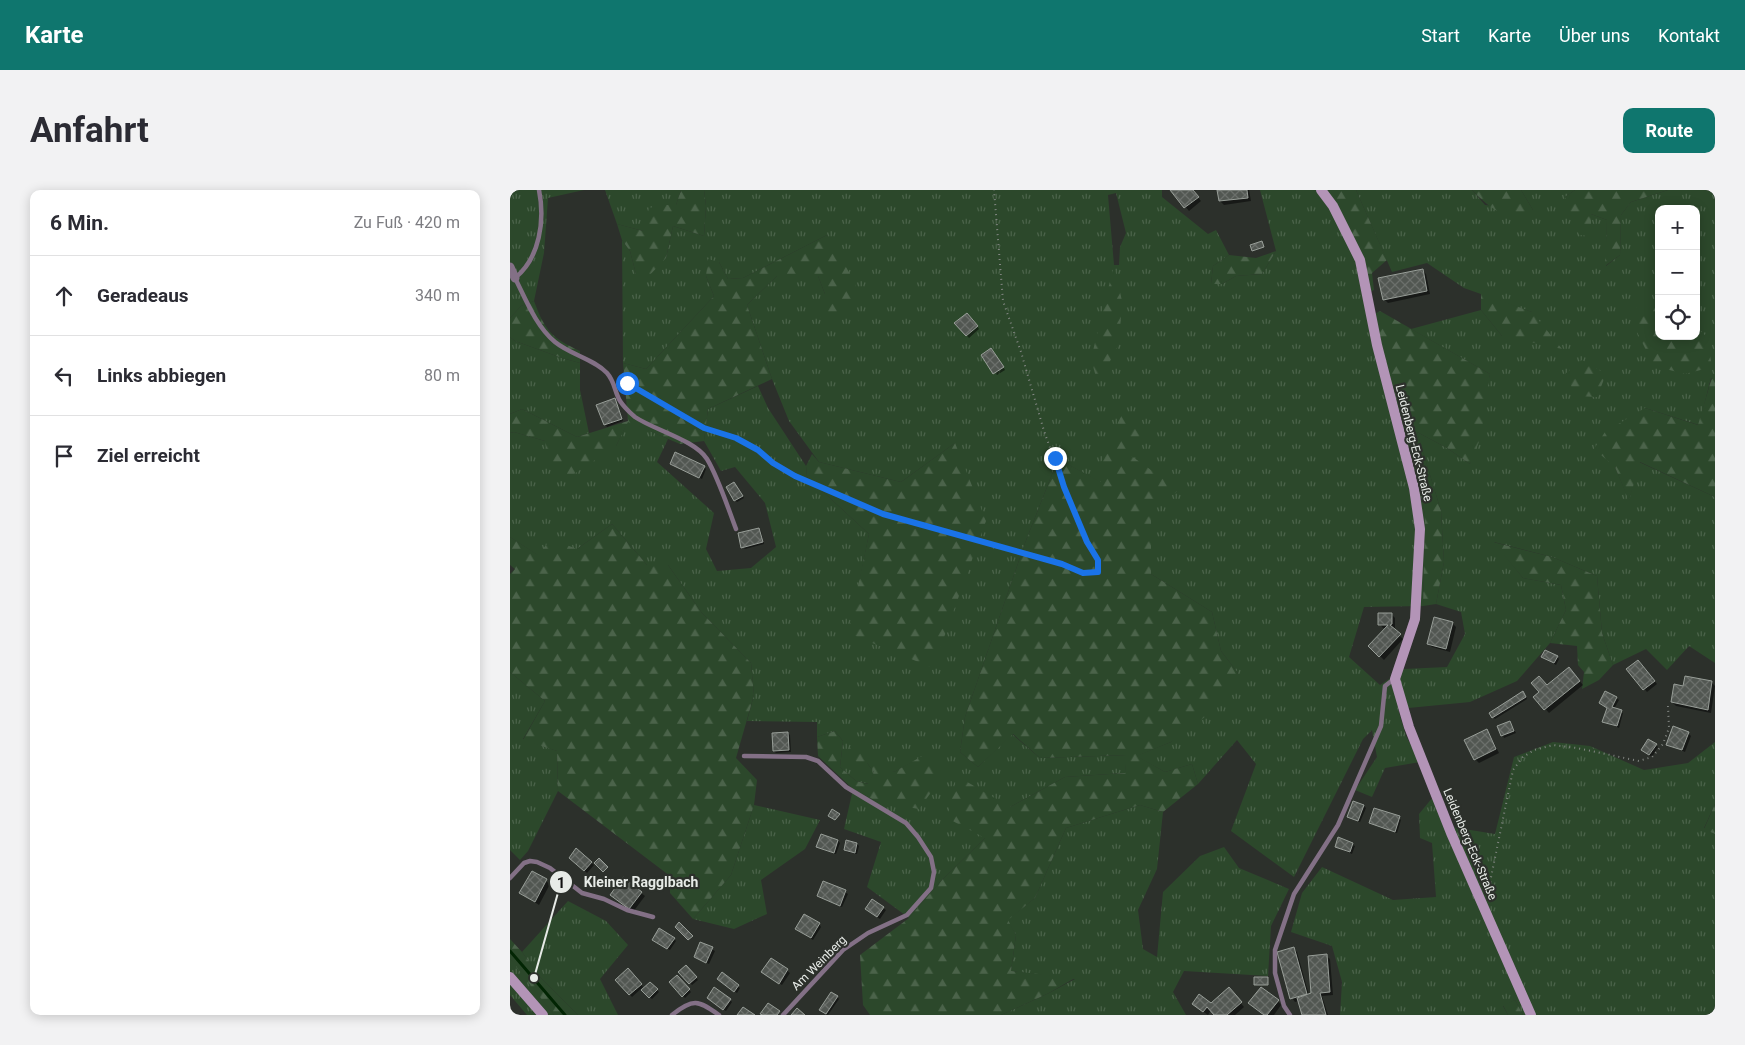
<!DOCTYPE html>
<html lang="de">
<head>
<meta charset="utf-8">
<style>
	:root { --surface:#fff; --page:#f2f2f3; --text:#2b2b33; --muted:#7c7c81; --line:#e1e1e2; --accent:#0f766e }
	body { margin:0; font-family:Roboto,sans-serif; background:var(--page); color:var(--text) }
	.controls { position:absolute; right:15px; top:15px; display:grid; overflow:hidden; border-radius:10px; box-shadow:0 2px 12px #0003 }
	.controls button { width:45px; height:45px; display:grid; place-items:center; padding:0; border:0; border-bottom:1px solid var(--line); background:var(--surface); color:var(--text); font:25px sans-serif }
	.stop { position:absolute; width:15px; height:15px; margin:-11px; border:4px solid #1a73e8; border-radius:50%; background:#fff }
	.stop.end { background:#1a73e8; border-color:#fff; box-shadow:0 1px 5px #0008 }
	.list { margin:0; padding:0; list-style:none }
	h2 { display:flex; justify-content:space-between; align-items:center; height:65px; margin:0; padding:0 20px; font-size:21px }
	h2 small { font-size:16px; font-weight:400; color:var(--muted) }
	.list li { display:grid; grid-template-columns:32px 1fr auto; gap:15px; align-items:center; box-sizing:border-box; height:80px; padding:0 20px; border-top:1px solid var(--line) }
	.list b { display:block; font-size:19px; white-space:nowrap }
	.list em { font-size:16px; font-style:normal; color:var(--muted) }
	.icon { flex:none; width:28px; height:28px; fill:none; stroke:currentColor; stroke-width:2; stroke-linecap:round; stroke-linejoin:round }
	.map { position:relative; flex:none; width:1205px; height:825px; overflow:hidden; border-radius:10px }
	header { display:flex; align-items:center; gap:30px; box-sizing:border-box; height:70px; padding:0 25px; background:var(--accent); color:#fff }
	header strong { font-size:24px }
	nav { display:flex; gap:28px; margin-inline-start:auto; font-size:18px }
	.intro { display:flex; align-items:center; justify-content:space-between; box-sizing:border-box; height:120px; padding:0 30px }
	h1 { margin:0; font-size:35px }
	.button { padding:12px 22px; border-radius:10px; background:var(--accent); color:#fff; font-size:18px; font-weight:700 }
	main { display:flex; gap:30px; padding:0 30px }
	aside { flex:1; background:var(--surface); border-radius:10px; box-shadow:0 2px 12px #0003 }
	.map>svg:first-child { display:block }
</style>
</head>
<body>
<header>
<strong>Karte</strong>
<nav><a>Start</a><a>Karte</a><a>Über uns</a><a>Kontakt</a></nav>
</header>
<div class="intro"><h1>Anfahrt</h1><a class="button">Route</a></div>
<main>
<aside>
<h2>6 Min.<small>Zu Fuß · 420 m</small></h2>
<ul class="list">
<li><svg class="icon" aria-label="ahead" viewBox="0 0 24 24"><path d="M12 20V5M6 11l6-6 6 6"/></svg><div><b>Geradeaus</b></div><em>340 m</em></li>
<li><svg class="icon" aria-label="left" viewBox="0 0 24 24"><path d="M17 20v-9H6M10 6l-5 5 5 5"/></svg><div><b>Links abbiegen</b></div><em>80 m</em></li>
<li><svg class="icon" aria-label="arrive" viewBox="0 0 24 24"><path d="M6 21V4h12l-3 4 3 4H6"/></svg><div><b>Ziel erreicht</b></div></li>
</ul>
</aside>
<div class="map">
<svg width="1205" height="825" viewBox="0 0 1205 825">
	<defs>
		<pattern id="grass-tufts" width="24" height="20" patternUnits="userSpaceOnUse" patternTransform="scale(1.25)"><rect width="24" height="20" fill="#2c482b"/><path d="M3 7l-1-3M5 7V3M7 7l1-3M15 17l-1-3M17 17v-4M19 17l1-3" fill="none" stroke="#4b634a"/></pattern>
		<pattern id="forest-firs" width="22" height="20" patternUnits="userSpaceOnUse" patternTransform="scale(1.25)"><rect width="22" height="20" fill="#2c482b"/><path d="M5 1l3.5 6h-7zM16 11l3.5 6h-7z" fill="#4b634a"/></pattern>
		<pattern id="building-cross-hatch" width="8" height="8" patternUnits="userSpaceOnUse" patternTransform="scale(1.25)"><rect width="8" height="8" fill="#525752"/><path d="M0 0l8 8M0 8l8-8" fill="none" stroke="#6b6f6b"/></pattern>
	</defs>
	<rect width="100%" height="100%" fill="#2c302b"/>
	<!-- grass -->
	<path fill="url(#grass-tufts)" fill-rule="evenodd" d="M0,0H74L38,8L34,63L24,111L11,116L0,128Z
		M95,0H171L166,15H153L133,41L107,34Z
		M194,0H652V7L698,44L706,40L719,65L703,76L701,94H712L726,86L752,84L766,61L750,0H816L851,65L892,245L915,324L913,416L854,417L839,467L870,495L894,479L937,477L955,444L951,422L926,414L934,372L931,321L907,242L937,258L960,274L980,184L901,139L971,120L992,146L1022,122L954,98L917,73L882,82L846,0H962L975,15L1023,20L1011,0H1065L1055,7L1081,24L1097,30L1096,76L1110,65L1111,25L1121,12L1158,0H1205V191L1201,188L1189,235L1135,218L1105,277L1119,310L1129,272L1205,307V473L1179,456L1157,480L1136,459L1103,475L1092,443L1087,386L1042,367L984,352L1013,388L1051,395L1056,420L1040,453L1007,491L960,512L888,519L896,546L910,572L875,578L862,607L845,600L867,567L862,540L853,549L784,687L721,641L746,574L727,550L688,594L682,574L655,582L626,566L661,552L728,483L711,461L702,422L641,384V320L548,269L515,353L455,527L450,562L468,577L502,544L530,568L617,565L615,583L555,587L500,617L475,648L431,691L399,728L357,697L371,652L334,639L343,599L368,612L421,562L384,582L357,573L364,582L359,594L346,591L330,577L333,551L325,541L307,547V532L237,531L244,505L241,473L192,423L158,375H137L102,334L67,359L29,366L0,347V243L4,242L35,251L106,256L118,231L158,249L147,272L204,323L196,359L207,381L241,378L266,357L255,313L225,277L211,281L194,251L198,219L248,196L258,218L296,276L297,287L359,344L339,443L445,253L391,292L309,272L279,231L262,189L237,115L267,86H308L315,104L343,124L317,45L233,88L218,89L209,72L196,86L204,106L136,179L113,173L112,50L120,61L126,84L156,68L163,36L194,46L196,16ZM606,3L616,43L610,57L609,75H604L598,5ZM1149,19H1186V146H1149Z
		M0,147L5,151L52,168L70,173V200L79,243L67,247L12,219L0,224Z
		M0,482L35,511L13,549L47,561L48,601L18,661L10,670L0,660Z
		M1043,552L1080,556L1134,580L1178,573L1205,552V614L1194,638L1205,644V825H1013L1005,810L993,816L998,825H830L832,792L822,756L781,742L792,703L812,677L883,710L926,707L922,653L910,648L909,624L923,607L936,636L985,644L1004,567Z
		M244,615L310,630L295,659L251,690L257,724L224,739L183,729L221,685Z
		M630,615L653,622L647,679L628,720L633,759L647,767L653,702L690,666L714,657L729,678L779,699L761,736L758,786L674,781L663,802L676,825H491L539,803L565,789L501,781L506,745L497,730L525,708L556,638Z
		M58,711L96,731L118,755L90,789L108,825H68L31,788L12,762Z
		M0,769L6,775L44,825H17L0,805Z"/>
	<!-- forest -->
	<path fill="url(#forest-firs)" d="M171,0H194L196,16L194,46L163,36L156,68L135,90L126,84L120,61L112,50L107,34L133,41L139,18L153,15H166Z
		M816,0H846L877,70L862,83L864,100L858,103Z
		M962,0H1011L1023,20L1015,32C991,25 979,18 962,0Z
		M1065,0H1158L1121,12L1111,25L1110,65L1095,76L1097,30L1081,24V46L1069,45L1064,26L1054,24L1055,7Z
		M317,45L346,94L343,124L310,128L315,104L308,86H267L237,115L262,189L198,219L194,251L170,254L118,232L106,256L61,286L39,274L35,251L4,242L0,243V224L12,219L67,247L118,231L113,173L136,179L204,106L196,86L198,69L209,72L218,89L233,88Z
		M766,61L752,84L726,86L712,94H701L703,76L719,65L746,68Z
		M604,75L612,111L609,154L588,194L581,169Z
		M971,103L1022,122L1052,159L992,146L971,120Z
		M24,111C35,141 42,148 70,161V173L52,168L5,151L0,147V128L11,116Z
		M1128,111L1149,114V146H1186V137L1197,147L1202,177L1175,184L1144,176L1123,134Z
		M870,121L980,184L971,247L960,274L937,258L907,242L931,321L934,372L926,414L913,416L915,324L892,245L863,125Z
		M1072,170L1096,184L1087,207L1066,206L1055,184Z
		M1202,187L1205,191V307L1130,272L1119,311L1105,277L1084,259L1095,242L1135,218L1188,235Z
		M613,221L630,246L620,265L669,300L641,320V384L702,422L711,461L728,483L699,524L661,552L627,566L655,582L682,574L688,594L653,622L630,615L556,638L525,708L498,730L506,745L501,781L565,788L539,803L491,825H360L353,815L350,765L399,728L431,691L475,648L437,628L447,586L500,617L555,587L615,583L616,565L530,568L503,544L468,577L450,562L455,527L515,353L548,269L591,292L590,275Z
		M445,253L476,331L423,478L338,443L359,344L297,287L296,276L302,264L309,272L391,292Z
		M102,334L137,375H158L192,423L241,473L244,505L226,568L247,590L244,615L221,685L183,729L160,703V686L48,601L47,561L13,550L35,511L0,482V384L5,379L0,375V347L28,365L41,349L67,359Z
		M983,352L1042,367L1087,386L1092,443L1103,475L1089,490L1072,499L1074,482L1068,475L1067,456L1040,453L1056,420L1051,395L1013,388Z
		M325,541L333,551L330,577L346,591L358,594L364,582L357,573H347L338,559L342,555L384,582L421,561L435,583L409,619L368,612L343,599L308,566L307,547Z
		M1205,614V644L1194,639Z
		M0,749L12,762L31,788L68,825H44L0,769Z
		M1005,810L1013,825H998L993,815Z"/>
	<!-- shadow -->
	<path fill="#0007" d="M661,0H682L691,11L679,21Z
		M708,0H739L741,11L714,15L710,11Z
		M912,80L916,84L920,104L878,113L874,109Z
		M459,126L469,139L459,148L446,133Z
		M483,162L495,180L487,185L472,166Z
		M104,210L113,231L97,237L95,234Z
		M161,273L194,277L196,279L192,289Z
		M226,296L234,308L227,312L225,310Z
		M249,339L251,341L254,354L235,359L232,357Z
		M881,424L885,428V438H882L893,449L874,470L860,456L877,438H873L870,434Z
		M942,433L946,437L940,462L922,457L918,454Z
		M1033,467H1047L1049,469L1046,475Z
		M1130,473L1147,494L1137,502L1118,479Z
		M1063,483L1073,495L1039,523L1025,507L1037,497Z
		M1201,492L1205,496L1201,523L1166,516L1162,512L1174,497Z
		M1015,505L1017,509L985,529L983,527Z
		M1106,508L1109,510L1104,519L1113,523L1109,538L1094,531Z
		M1000,532L1006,543L994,548L989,537Z
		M976,541L980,545L989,563L969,573L965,569Z
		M278,543L280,545L281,562L266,563L264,561Z
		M1178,543L1181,546L1175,562L1158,554Z
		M1146,555L1148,557L1142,567L1135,562Z
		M854,616L856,618L850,632L839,627Z
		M889,628L891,630L887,643L861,632Z
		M829,649L845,656L842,664L826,657Z
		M328,651L330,653L326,664L308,657Z
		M347,654L349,656L347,664L337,662L335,659Z
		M67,660L84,675L77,683L60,667Z
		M22,682L40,694L29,715L11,703Z
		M335,702L338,704L332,717L308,706Z
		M131,703L135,706L123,722L106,708Z
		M362,710L376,720L370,729L359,721Z
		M309,734L311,737L303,750L289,741Z
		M164,749L166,751L160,760L146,752Z
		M191,753L205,761L199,774L185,767Z
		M783,758L787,762L799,805L803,804L816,766L820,769L823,805L812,806L818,825H794L789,811L785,812L782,808Z
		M261,770L280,783L272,795L255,784Z
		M176,776L188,790L182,795L170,782Z
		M118,780L133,797L122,807L107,790Z
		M212,784L230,798L227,803L211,791Z
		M167,787L181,802L175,808L161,793Z
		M140,793L149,802L142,809L133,800Z
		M722,803L734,817L725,825H706L701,820L698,825L687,817L702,814Z
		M327,807L329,809L318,825L313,822Z
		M220,810L222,812L216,821L201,811Z
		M768,811L771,815L764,825H755Z"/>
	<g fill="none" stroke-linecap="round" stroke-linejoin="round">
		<!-- stream -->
		<path stroke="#022503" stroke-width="3" d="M0,761L55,825"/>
	</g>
	<!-- building -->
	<path fill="url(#building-cross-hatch)" stroke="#989e98" d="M660,0H683L689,7L674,18Z
		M707,0H737L738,8L709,11Z
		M752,51L754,57L742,61L740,55Z
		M913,79L917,101L873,110L868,88Z
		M457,123L468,136L456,146L444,133Z
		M481,158L494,177L483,184L471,165Z
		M105,208L112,229L94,235L86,215Z
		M165,262L195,276L189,288L160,274Z
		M224,292L233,306L224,311L216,297Z
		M249,338L253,352L231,358L228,343Z
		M868,423H882V434L880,435L891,444L869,467L858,456L878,435H868Z
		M924,427L943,432L936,459L917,454Z
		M1035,460L1048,466L1044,473L1031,467Z
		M1128,470L1145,491L1133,500L1116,479Z
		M1059,477L1070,491L1034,520L1023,507L1029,502L1021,493L1029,486L1037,495Z
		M1175,486L1202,491L1198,520L1161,512L1164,494L1173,496Z
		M1013,501L1016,507L982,528L979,523Z
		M1095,501L1107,507L1102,517L1112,520L1107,536L1092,532L1097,518L1089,513Z
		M1000,531L1004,541L991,546L987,536Z
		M1163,536L1179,542L1172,560L1156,555Z
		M977,539L986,559L964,570L954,550Z
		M278,542L279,560L263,561L262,543Z
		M1138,549L1147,554L1139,565L1131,560Z
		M843,611L854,615L848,631L837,627Z
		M864,618L890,626L885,642L859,633Z
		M322,619L330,624L325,630L318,626Z
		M311,644L328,650L324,663L306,657Z
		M828,647L843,653L840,662L825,657Z
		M336,650L347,653L345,663L334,660Z
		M66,658L82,672L74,681L59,668Z
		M89,668L98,677L93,682L84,673Z
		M22,681L37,689L25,712L9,703Z
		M113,687L132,702L119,719L100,705Z
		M313,691L336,700L330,716L307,706Z
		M362,709L374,717L367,727L355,719Z
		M294,724L310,733L301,748L285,739Z
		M169,732L183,746L178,750L165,737Z
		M149,738L165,748L157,759L142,750Z
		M190,752L203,757L196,773L184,767Z
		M784,757L797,804L780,809L767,762Z
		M817,764L820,802L810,803L816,825H792L787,808L801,803L798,766Z
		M261,768L278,779L269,794L251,782Z
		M176,775L187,787L179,794L168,782Z
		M118,778L132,794L119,805L105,790Z
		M212,782L229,795L224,802L207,789Z
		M167,785L180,799L172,807L159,792Z
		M744,787H758V795H744Z
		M140,792L148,799L139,808L131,800Z
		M204,797L221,809L213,820L197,808Z
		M719,797L732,812L717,825H704L697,817L693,822L682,814L689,804L701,813Z
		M751,797L769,810L757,825H754L738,813Z
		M321,802L328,806L316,824L309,820Z
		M258,813L270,821L267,825H253L250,824Z
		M233,817L245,825H227Z
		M287,818L295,825H281Z"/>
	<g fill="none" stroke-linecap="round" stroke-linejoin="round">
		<!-- path -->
		<path stroke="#838783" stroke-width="2" stroke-dasharray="1 4" stroke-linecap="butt" d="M110,190L194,238L226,248L248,260L263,273L285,286L316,300L373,324L552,374L573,383L588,382V370L577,352L554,297L534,241L511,162L493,111L484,0
			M978,702L1003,580L1013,567L1024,560L1043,555L1067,558L1129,571L1142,567L1153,554L1159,538L1158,516"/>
		<!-- lane -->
		<path stroke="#837086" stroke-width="4.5" d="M29,0C35,30 30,68 5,88C16,110 26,136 45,152C61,165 84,169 97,183C104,191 104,198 108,207C110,213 120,223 125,227C144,240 185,250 197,269C208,287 218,318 226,339
			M234,566L296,567L308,571L336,597L396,633L408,647L421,667L424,682L421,698L397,725L358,743L333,760L273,825
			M0,688L14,673L20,671L27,672L40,678L72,703L94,709L117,720L143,727
			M162,825C183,808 188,810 209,825
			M780,825L774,816L765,783V760L784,704L828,635L871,536L875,496L884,489"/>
		<!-- street -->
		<path stroke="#837086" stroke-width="9" d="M0,77L5,88"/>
		<!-- secondary -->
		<path stroke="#b394b7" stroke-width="10" d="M811,0L823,16L850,70L867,155L904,298L910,339L905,429L885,489L899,537L941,643L1021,825
			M0,787L33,825"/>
	</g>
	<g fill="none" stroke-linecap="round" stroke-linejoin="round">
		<!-- route -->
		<path stroke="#1a73e8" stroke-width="6" d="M117,193L194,238L226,248L248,260L263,273L285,286L373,324L552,374L573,383L588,382V370L577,352L554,297L545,268"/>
	</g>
	<g text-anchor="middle" stroke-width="4.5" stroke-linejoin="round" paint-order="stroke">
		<!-- street labels -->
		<g font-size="12" fill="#e7ebe7" stroke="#2c302b">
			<text transform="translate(904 253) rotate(76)" y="4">Leidenberg-Eck-Straße</text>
			<text transform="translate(960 654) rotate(67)" y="4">Leidenberg-Eck-Straße</text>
			<text transform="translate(309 773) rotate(-45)" y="4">Am Weinberg</text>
		</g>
	</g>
	<!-- callouts -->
	<path fill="none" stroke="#e7ebe7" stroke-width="2" d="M24 788L51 692"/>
	<g fill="#e7ebe7" stroke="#2c302b" stroke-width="2">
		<circle cx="24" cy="788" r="5"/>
		<circle cx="51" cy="692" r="12"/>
	</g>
	<g font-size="15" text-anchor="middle" font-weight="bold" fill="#111">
		<text x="51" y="698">1</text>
	</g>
	<g font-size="14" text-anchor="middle" font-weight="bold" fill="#e7ebe7" stroke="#2c302b" stroke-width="4.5" stroke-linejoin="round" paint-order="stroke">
		<text x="131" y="697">Kleiner Ragglbach</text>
	</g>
</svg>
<div class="controls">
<button>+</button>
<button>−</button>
<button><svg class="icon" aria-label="locate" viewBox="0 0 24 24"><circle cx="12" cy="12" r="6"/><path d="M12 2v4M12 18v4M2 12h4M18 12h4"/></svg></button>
</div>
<div class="stop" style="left:117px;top:193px"></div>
<div class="stop end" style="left:545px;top:268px"></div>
</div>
</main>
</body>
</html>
